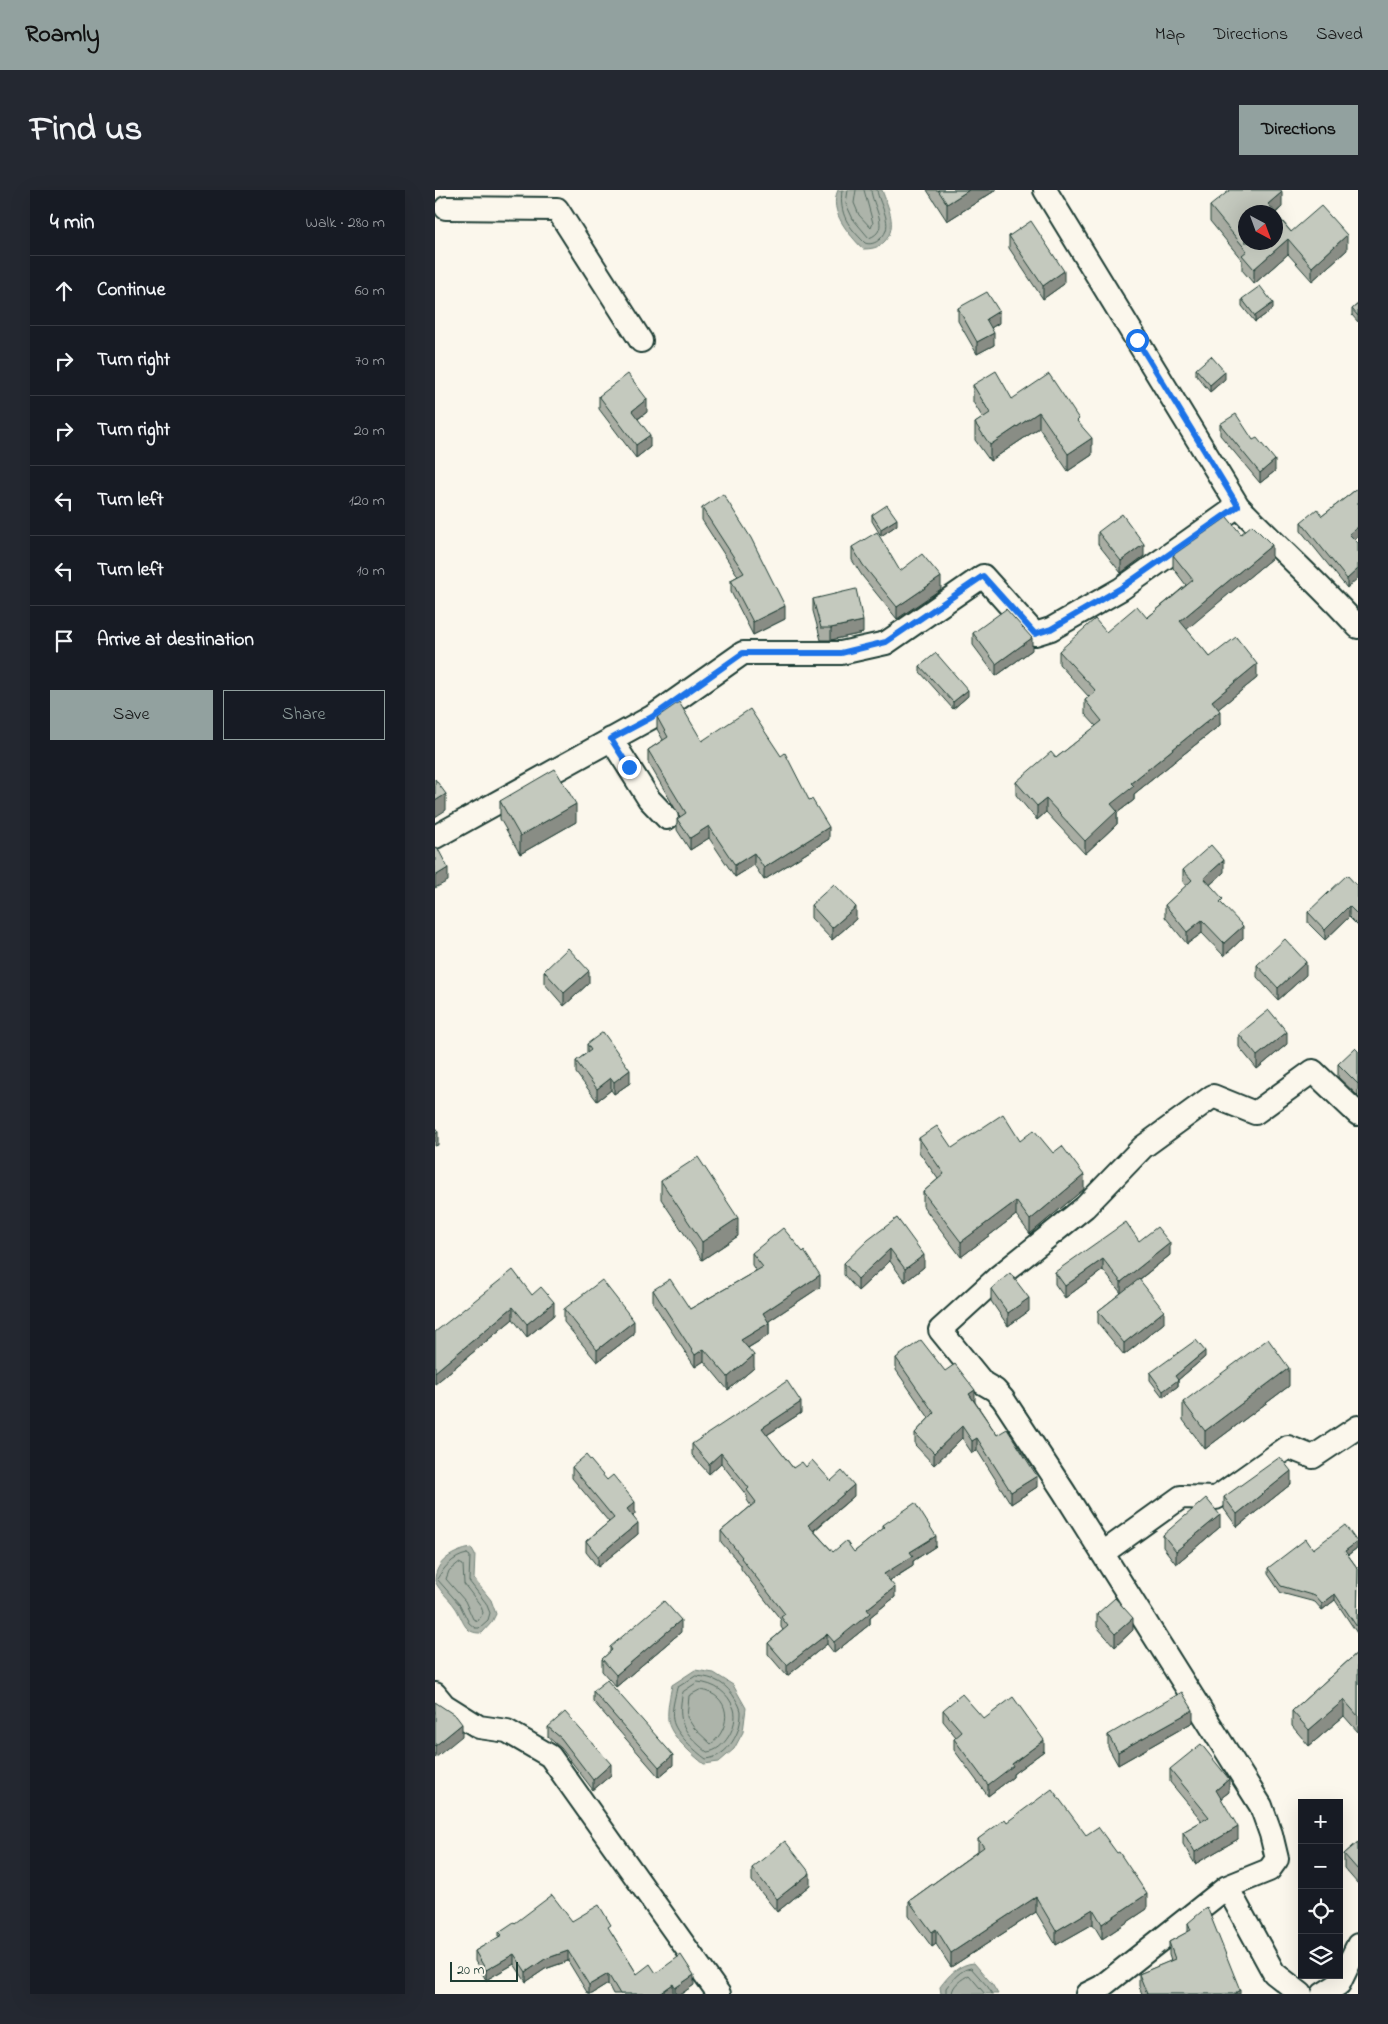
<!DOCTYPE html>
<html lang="en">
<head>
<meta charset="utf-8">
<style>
	:root { --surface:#171b24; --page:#242831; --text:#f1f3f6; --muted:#9ea1a6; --line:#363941; --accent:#92a19f }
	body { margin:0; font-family:"Indie Flower",sans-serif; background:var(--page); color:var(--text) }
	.controls { position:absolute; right:15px; bottom:15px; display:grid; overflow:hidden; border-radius:0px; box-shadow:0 5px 20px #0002 }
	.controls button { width:45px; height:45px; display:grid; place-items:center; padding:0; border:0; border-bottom:1px solid var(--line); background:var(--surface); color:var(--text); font:25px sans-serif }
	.compass { position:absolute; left:803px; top:15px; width:45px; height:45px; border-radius:50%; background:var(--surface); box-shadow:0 5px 20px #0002; rotate:139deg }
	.scale { position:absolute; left:15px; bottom:12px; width:68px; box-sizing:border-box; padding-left:5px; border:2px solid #1f3d34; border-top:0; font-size:14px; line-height:18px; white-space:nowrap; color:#1f3d34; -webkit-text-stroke:4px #fbf7ec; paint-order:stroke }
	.stop { position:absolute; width:15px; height:15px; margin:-11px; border:4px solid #1a73e8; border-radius:50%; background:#fff }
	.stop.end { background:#1a73e8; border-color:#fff; box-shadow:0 1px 5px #0008 }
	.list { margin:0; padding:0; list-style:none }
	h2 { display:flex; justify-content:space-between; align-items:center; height:65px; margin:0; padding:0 20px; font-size:21px }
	h2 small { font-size:16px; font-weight:400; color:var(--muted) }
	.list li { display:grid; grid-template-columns:32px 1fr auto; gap:15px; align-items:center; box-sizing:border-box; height:70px; padding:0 20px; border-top:1px solid var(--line) }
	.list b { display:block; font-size:19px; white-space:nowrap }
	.list em { font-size:16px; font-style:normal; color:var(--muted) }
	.actions { display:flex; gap:10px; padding:15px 20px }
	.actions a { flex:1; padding:11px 0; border:1px solid var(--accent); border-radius:0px; text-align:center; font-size:18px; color:var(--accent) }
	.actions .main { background:var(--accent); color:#111 }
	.icon { flex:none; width:28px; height:28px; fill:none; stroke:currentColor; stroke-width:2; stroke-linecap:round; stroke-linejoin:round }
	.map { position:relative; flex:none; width:923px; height:1804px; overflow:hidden; border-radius:0px }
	header { display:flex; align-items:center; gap:30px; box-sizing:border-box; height:70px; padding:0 25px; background:var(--accent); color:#111 }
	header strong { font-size:24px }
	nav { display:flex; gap:28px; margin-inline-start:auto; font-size:18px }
	.intro { display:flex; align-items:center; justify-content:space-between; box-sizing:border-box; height:120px; padding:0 30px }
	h1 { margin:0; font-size:35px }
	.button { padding:12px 22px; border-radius:0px; background:var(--accent); color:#111; font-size:18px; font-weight:700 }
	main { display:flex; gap:30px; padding:0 30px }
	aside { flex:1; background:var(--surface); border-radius:0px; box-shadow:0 5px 20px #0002 }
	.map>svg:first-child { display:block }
</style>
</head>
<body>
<header>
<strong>Roamly</strong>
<nav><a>Map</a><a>Directions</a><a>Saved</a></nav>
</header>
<div class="intro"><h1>Find us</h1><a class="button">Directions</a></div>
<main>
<aside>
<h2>4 min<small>Walk · 280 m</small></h2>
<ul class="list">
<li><svg class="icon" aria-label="ahead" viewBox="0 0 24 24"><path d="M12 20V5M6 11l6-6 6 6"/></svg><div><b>Continue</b></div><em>60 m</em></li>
<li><svg class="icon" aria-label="right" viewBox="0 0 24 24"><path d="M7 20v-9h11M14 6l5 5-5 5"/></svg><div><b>Turn right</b></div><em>70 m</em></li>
<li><svg class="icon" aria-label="right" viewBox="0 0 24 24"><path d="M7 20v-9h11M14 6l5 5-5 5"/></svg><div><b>Turn right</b></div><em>20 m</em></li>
<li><svg class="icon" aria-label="left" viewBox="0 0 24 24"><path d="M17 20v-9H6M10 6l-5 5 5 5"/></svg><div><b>Turn left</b></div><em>120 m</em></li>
<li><svg class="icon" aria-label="left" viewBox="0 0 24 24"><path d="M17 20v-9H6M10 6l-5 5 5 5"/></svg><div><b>Turn left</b></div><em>10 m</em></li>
<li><svg class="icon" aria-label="arrive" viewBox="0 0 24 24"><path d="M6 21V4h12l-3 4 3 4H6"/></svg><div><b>Arrive at destination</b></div></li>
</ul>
<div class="actions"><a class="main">Save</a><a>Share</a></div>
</aside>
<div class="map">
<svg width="923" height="1804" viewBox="0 0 923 1804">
	<rect width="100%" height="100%" fill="#fbf7ec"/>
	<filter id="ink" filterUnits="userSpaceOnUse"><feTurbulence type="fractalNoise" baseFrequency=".02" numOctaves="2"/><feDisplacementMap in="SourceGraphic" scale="10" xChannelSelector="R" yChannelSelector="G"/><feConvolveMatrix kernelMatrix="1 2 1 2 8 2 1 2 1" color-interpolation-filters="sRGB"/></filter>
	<g filter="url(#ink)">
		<!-- water -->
		<path fill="#adb4aa" stroke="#74847b" d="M403,0H447C453,17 463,36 450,51C444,58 436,59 428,59C414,44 393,22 403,0Z
			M36,1358L40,1365L39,1389L56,1410L61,1424L57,1432L47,1443C28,1444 29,1430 20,1417C14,1408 5,1402 0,1391C0,1371 19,1361 36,1358Z
			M260,1480L279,1483L298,1495L311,1518L308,1542L299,1559L284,1572L269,1574C258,1565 234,1545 233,1530C232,1518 235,1506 237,1495Z
			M539,1773L557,1794L563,1804H506L505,1797C514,1785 524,1774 539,1773Z"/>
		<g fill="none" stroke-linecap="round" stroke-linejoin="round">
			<!-- shore -->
			<path stroke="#586d63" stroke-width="1" d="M407,0C404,25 413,36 430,53C435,55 441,53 445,49C461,35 444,16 442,0
				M413,0L411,14L418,29L434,48C457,40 437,16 436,0
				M421,0L419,13L424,25L436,38L438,33L429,0
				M32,1364L35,1366L34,1391L51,1413L55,1423L53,1430L44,1438H40L34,1433L25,1415L2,1389C9,1378 17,1367 32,1364Z
				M24,1373L28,1375L29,1394L46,1416L48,1423L43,1431L38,1429L30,1411L11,1389L14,1381Z
				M261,1486C280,1487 292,1494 301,1510C303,1513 305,1517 306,1521C307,1542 293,1567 271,1569C260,1561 240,1543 238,1530C236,1520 240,1508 242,1498Z
				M263,1492C280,1494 293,1502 299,1519C304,1535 289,1561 272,1562C249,1543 241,1532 248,1502Z
				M265,1500C296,1504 298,1537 276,1554L259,1538L252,1527L254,1506Z
				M511,1804V1798C517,1790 526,1779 536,1778L553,1797L557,1804
				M517,1804C517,1795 527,1789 534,1785L550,1804"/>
			<defs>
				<path id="minor" d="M610,0L803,316C842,357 885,394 923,437
					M11,18L122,19L206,151
					M176,549L214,609L232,628
					M0,647L217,527L308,463H406L451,453L548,386L600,444L616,439L686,399L803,316
					M668,1363L746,1307L781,1308L853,1257L878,1267L923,1237
					M0,1504L9,1515L44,1537L72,1541L115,1566L284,1804
					M792,1697L839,1783L866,1804
					M652,1804L666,1797L792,1697L834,1680L842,1669L836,1644L826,1616L629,1302L568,1209L560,1200L548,1193L505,1140L563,1087L650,1017L708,957L778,906L820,923L878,881L923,924
					M888,1804L904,1794L923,1755"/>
			</defs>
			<!-- minor casing -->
			<use href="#minor" stroke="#1f3d34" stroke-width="26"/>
			<!-- minor -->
			<use href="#minor" stroke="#fbf7ec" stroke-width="22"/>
		</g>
		<!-- wall -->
		<path fill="#a9ada3" stroke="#1f3d34" d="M492,0H561L512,31Z
			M775,16L847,17L841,23L856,42L912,60L877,91L853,64L819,94L807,80V70L775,31Z
			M574,46L629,94L608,109L574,58Z
			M807,109L838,119L820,132L807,116Z
			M923,114V132L917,125V119Z
			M523,118L564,133L556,138L559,155L542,164L523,131Z
			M761,179L790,189L775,202L761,185Z
			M538,195L577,209L644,234L657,265L633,281L604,238L555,271L540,250V233L548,228L538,212Z
			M164,206L212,222L203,229L215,257L201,268L164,219Z
			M785,234L818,250L840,281L825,293L785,245Z
			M923,298V346L919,349L912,398L866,341V332L887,326Z
			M267,318L350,429L318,445L296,402V390L303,386L267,330Z
			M437,325L462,335L446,346L437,331Z
			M663,342L709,366L686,383L663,354Z
			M806,344L837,368L751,439L775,467L822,488L783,519L785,535L699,604V610L682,623V634L650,664L611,622L602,630L581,605V592L621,568L661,536L650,524V510L654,507L624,474V461L671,442L712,428L751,395L738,378V365Z
			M417,357L465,381L506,399L462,429L428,387L417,370Z
			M378,409L428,443L396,450H386L378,421Z
			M538,443L597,460L561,486L538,455Z
			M485,476L533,506L518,519L485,482Z
			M222,527L267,551L394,649L329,690L319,675L300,687L274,648L255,660L242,640V629L245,627L213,572V560L228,550L222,539Z
			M65,611L141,632L85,664L65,629Z
			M748,680L789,682L775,695L808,748L789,766L767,743L752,754L730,727V715L751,696L748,692Z
			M923,697V736L914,727L890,750L873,733V722Z
			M376,715L421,729L397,750L376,728Z
			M822,775L871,785L843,810L822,787Z
			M109,781L154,793L129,816L109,793Z
			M804,844L852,854L822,879L804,857Z
			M152,854L195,893L179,904L176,900L162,911L141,883V871L152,863Z
			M923,861V906L903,887V874Z
			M484,948L517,958L585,951L649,999L595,1044L581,1025L526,1067L488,1016V1002L503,989L484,962Z
			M226,991L303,1046L267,1070L226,1009Z
			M462,1028L489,1077L470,1092L455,1071L423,1101L409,1085V1073Z
			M704,1051L735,1065L704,1090L729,1133L689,1165L663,1133V1121L686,1103L668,1080L630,1108L620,1094V1082Z
			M317,1063L385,1097L334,1131V1145L313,1158L319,1178L293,1200L269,1171L260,1177L218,1113V1100L255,1119L321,1081L317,1075Z
			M556,1099L594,1121L573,1136L556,1111Z
			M97,1105L119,1125L92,1147L78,1129L0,1194V1142Z
			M129,1119L199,1144L162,1172L129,1132Z
			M770,1167L743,1190V1196L728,1207L715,1190V1183Z
			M461,1168L510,1181L540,1212L562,1245L602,1297L576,1314L542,1260L537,1263L527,1248L499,1275L480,1255V1243L494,1228L461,1180Z
			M854,1196L770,1259L748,1230V1212Z
			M366,1223L332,1245L358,1278L371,1277L396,1291L419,1306L379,1341L398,1362H419L448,1339V1335L501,1356L478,1371V1376L455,1391L460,1407L435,1427V1434L399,1463L392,1454L352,1486L333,1464V1453L348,1440L346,1437V1430L306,1379V1375L286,1352V1341L316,1316L312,1310V1306L286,1273L274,1284L257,1265V1254Z
			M137,1277L172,1290L200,1324L198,1326L203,1344L163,1377L151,1362V1351L174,1332L137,1288Z
			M856,1294L802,1337L789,1319V1307Z
			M785,1337L741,1374L728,1357V1345Z
			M922,1358L913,1365L923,1379L922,1443L900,1410L887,1420L880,1412L846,1403L833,1384V1378L878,1359Z
			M662,1424L698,1440L680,1457L662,1437Z
			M246,1442L181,1497L167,1481V1469L175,1462V1457Z
			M923,1462V1542L909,1526L874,1556L857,1536V1521Z
			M158,1501L238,1575L224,1587L158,1511Z
			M508,1520L549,1529L609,1561L578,1584V1587L553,1606L519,1560V1549L521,1547L508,1531Z
			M758,1532L683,1575L673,1557V1545Z
			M113,1537L176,1585L158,1600L126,1558L113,1547Z
			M735,1579L794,1602L786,1608L803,1649L760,1674L748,1654V1642L767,1631L735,1592Z
			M572,1632L651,1645L712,1719L667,1749L658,1734L621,1755L601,1722L516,1777L501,1754L497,1757L474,1726V1711L543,1661V1649Z
			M923,1652V1694L909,1678V1664Z
			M317,1678L375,1695L342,1722L317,1691Z
			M137,1731L176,1742L202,1784L221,1783L259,1795L246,1804H178L173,1794L157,1804H153L133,1771L110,1779L91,1792L79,1774L51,1790L40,1771V1761L64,1747V1742L80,1733Z
			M753,1733L805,1804H707L704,1796V1784L736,1771L734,1765V1752L753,1742Z"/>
		<!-- shaded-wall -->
		<path fill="#898d85" stroke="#1f3d34" d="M534,0H561L512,31V14Z
			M847,2V17L840,23L833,14Z
			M912,45V60L877,91V77Z
			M853,49V64L819,94V79Z
			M629,81V94L608,109V96Z
			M838,113V119L820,132V126Z
			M564,121V133L551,141V129Z
			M559,143V155L542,164V152Z
			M790,182V189L775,202V195Z
			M212,209V222L197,233V221Z
			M604,222V238L555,271V255Z
			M215,245V257L201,268V255Z
			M657,248V265L633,281V264Z
			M840,270V281L825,293V283Z
			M462,329V335L446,346V339Z
			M923,337V346L914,353V344Z
			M709,354V366L686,383V371Z
			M837,355V368L745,445V431Z
			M923,379V388L912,398V389Z
			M506,387V399L462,429V417Z
			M350,416V429L318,445V432Z
			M428,431V443L396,450V438Z
			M597,448V460L561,486V474Z
			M822,474V488L777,524V511Z
			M533,500V506L518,519V512Z
			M785,521V535L699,604V610L682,623V634L650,664V651L676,614L696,593Z
			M11,604V620L0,627V611Z
			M611,609V622L602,630V616Z
			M141,614V632L85,664V646Z
			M274,636V648L255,660V648Z
			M394,637V649L329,690V678Z
			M319,663V675L300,687V675Z
			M789,670V682L769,700V688Z
			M13,678V691L0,698V686Z
			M914,716V727L890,750V740Z
			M421,717V729L397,750V738Z
			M767,730V743L752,754V742Z
			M808,736V748L789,766V753Z
			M871,772V785L843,810V798Z
			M154,781V793L129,816V803Z
			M852,842V854L822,879V866Z
			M195,880V893L179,904V892Z
			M176,888V900L162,911V899Z
			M3,942V955L0,956V944Z
			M649,985V999L595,1044V1030Z
			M581,1011V1025L526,1067V1052Z
			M303,1028V1046L267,1070V1052Z
			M735,1053V1065L686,1104V1092Z
			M455,1059V1071L423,1101V1089Z
			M489,1065V1077L470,1092V1079Z
			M668,1069V1080L630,1108V1096Z
			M385,1085V1097L328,1135V1123Z
			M594,1108V1121L573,1136V1123Z
			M119,1112V1125L92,1147V1134Z
			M78,1117V1129L0,1194V1182Z
			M729,1121V1133L689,1165V1153Z
			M199,1131V1144L162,1172V1160Z
			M334,1133V1145L306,1162V1150Z
			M269,1159V1171L260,1177V1165Z
			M770,1161V1167L743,1190V1196L728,1207V1201L740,1186Z
			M319,1165V1178L293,1200V1187Z
			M854,1178V1196L770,1259V1241Z
			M540,1200V1212L534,1204Z
			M366,1212V1223L327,1248V1238Z
			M527,1236V1248L499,1275V1263Z
			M542,1248V1260L537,1263V1251Z
			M286,1263V1273L274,1284V1274Z
			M856,1281V1294L802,1337V1324Z
			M602,1286V1297L576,1314V1302Z
			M419,1295V1306L373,1345V1335Z
			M200,1312V1324L192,1330V1319Z
			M785,1325V1337L741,1374V1361Z
			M203,1333V1344L163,1377V1366Z
			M501,1346V1356L478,1371V1376L449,1394V1384L475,1362Z
			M922,1352V1358L910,1367V1361Z
			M460,1397V1407L435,1427V1434L399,1463V1452L432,1419Z
			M900,1404V1410L887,1420V1414Z
			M698,1428V1440L680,1457V1444Z
			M246,1430V1442L181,1497V1485Z
			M392,1444V1454L352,1486V1475Z
			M909,1510V1526L874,1556V1540Z
			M758,1520V1532L683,1575V1562Z
			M27,1534V1546L0,1568V1556Z
			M609,1550V1561L578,1584V1587L553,1606V1595L577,1574Z
			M238,1565V1575L224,1587V1577Z
			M176,1574V1585L158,1600V1590Z
			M794,1589V1602L781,1612V1600Z
			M803,1637V1649L760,1674V1662Z
			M375,1683V1695L342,1722V1709Z
			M712,1704V1719L667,1749V1734Z
			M601,1707V1722L516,1777V1763Z
			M658,1719V1734L621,1755V1741Z
			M501,1739V1754L497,1757V1742Z
			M133,1761V1771L110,1779L91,1792V1782L110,1769Z
			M79,1764V1774L51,1790V1780Z
			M173,1784V1794L157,1804H154V1795Z
			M259,1785V1795L246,1804H240V1798Z
			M238,1794V1804H224Z
			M805,1800V1804H798Z"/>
		<!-- building -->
		<path fill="#c4c9be" stroke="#1f3d34" d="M503,0H534L512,14Z
			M795,0H846L847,2L833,14L840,22H810V52H840V23L856,42L886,16L912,45L877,77L853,49L819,79L807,65L812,61L775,16Z
			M596,31L629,81L608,96L574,46Z
			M825,96L838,113L820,126L807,109Z
			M552,102L564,121L551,129L559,143L542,152L523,118Z
			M923,114V126L917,119Z
			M776,166L790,182L775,195L761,179Z
			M561,181L577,209L614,184L644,229L642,231L657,248L633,264L604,222L555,255L540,233L555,223L538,195Z
			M193,184L212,209L197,221L215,245L201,255L164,206Z
			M801,224L818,250L822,248L840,270L825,283L785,234Z
			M923,298V337L914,344L923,353V379L912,389L866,332L882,319L887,326Z
			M288,304L316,348L350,416L318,432L296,390L309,383L267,318Z
			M452,315L462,329L446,339L437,325Z
			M687,324L709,354L686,371L663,342Z
			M792,327L806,344L817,335L837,355L745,431L775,467L801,447L822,474L777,511L785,521L696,593L699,596L676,614L682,621L650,651L611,609L602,616L581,592L616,562L621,568L667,531L650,510L661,501L624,461L660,429L671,442L702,416L712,428L758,390L738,365Z
			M442,342L465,381L487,364L506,387L462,417L428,375L417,357Z
			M421,399L428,431L396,438H386L378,409Z
			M571,419L597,448L561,474L538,443Z
			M501,463L533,500L518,512L485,476Z
			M244,512L267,551L315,519L346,566L350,563L374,610L377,609L394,637L329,678L319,663L300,675L274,636L255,648L242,629L251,623L213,560L233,547L222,527Z
			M120,579L141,614L85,646L65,611Z
			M0,589L11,604L0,611Z
			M776,655L789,670L769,688L788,709L785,712L808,736L789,753L767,730L752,742L730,715L757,690L748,680Z
			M2,657L13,678L0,686V658Z
			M912,685L923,697V725L914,716L890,740L873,722Z
			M399,694L421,717L397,738L376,715Z
			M850,749L871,772L843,798L822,775Z
			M133,758L154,781L129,803L109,781Z
			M834,820L852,842L822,866L804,844Z
			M168,842L195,880L179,892L176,888L162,899L141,871L156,860L152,854Z
			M920,858L923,861V894L903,874Z
			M568,924L585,951L599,940L618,963L627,956L649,985L595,1030L581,1011L526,1052L488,1002L509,984L484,948L502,936L517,958Z
			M0,937L3,942L0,944Z
			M263,967L303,1028L267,1052L226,991Z
			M462,1028L489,1065L470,1079L455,1059L423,1089L409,1073L433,1050Z
			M691,1032L704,1051L722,1037L735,1053L686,1092L668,1069L630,1096L620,1082Z
			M348,1038L368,1062L369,1061L385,1085L328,1123L334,1133L306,1150L319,1165L293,1187L269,1159L260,1165L218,1100L235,1089L255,1119L328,1077L317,1063Z
			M78,1080L97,1105L106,1097L119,1112L92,1134L78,1117L0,1182V1142Z
			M575,1083L594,1108L573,1123L556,1099Z
			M704,1089L729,1121L689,1153L663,1121Z
			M167,1090L199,1131L162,1160L129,1119Z
			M833,1149L854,1178L770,1241L748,1212Z
			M486,1150L510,1181L520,1174L540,1200L534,1204L562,1245L572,1239L602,1286L576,1302L542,1248L537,1251L527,1236L499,1263L480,1243L499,1223L461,1168Z
			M761,1150L770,1161L740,1186L743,1190L728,1201L715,1183Z
			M352,1191L366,1212L327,1238L358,1278L367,1272L371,1277L377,1270L396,1291L407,1281L419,1295L373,1335L398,1362L411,1351L419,1362L450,1337L448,1335L480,1313L501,1346L475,1362L478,1366L449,1384L460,1397L432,1419L435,1423L399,1452L392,1444L352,1475L333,1453L353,1436L346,1427L350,1424L306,1368L307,1367L286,1341L321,1312L312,1300L314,1298L286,1263L274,1274L257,1254Z
			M151,1265L172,1290L178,1285L200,1312L192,1319L203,1333L163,1366L151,1351L179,1328L137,1277Z
			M845,1267L856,1281L802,1324L789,1307Z
			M771,1308L785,1325L741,1361L728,1345Z
			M910,1335L922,1352L910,1361L923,1379L922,1437L900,1404L887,1414L880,1406L846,1396L833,1378L871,1349L878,1359Z
			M680,1408L698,1428L680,1444L662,1424Z
			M229,1411L246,1430L181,1485L167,1469L177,1460L175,1457Z
			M923,1462V1526L909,1510L874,1540L857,1521Z
			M172,1490L238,1565L224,1577L158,1501Z
			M747,1502L758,1520L683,1562L673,1545Z
			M527,1504L549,1529L578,1507L609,1550L577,1574L578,1576L553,1595L519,1549L527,1542L508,1520Z
			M0,1512L21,1526L27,1534L0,1556Z
			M130,1522L176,1574L158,1590L126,1548L113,1537Z
			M766,1554L794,1589L781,1600L803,1637L760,1662L748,1642L774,1627L735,1579Z
			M617,1599L651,1645L663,1637L682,1663L684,1662L712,1704L667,1734L658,1719L621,1741L601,1707L516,1763L501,1739L497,1742L474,1711L549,1657L543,1649L570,1629L572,1632Z
			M350,1651L375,1683L342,1709L317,1678Z
			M923,1652V1680L909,1664Z
			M117,1705L137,1731L164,1715L176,1735L173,1737L202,1784L215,1774L221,1783L246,1765L259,1785L240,1798L238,1794L224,1804H185L173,1784L154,1795L133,1761L110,1769L91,1782L79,1764L51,1780L40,1761L67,1745L64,1742L79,1732L80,1733Z
			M772,1717L805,1800L798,1804H712L704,1784L740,1769L734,1752L756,1740L753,1733Z"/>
	</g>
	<g fill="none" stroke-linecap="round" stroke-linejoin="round" filter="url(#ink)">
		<!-- route -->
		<path stroke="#1a73e8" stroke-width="6" d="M194,577L176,549L217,527L308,463H406L451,452L548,386L600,444L616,439L686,398L803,316L702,150"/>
	</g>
</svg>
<div class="controls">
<button>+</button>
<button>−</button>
<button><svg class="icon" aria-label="locate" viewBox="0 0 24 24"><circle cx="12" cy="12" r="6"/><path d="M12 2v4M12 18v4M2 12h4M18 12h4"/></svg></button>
<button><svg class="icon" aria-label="layers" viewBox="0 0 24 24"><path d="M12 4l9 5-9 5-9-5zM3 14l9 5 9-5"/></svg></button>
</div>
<svg class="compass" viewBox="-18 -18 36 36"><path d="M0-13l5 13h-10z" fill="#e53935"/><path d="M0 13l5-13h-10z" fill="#9ea1a6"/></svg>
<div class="scale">20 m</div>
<div class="stop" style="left:702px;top:150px"></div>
<div class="stop end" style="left:194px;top:577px"></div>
</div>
</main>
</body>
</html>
